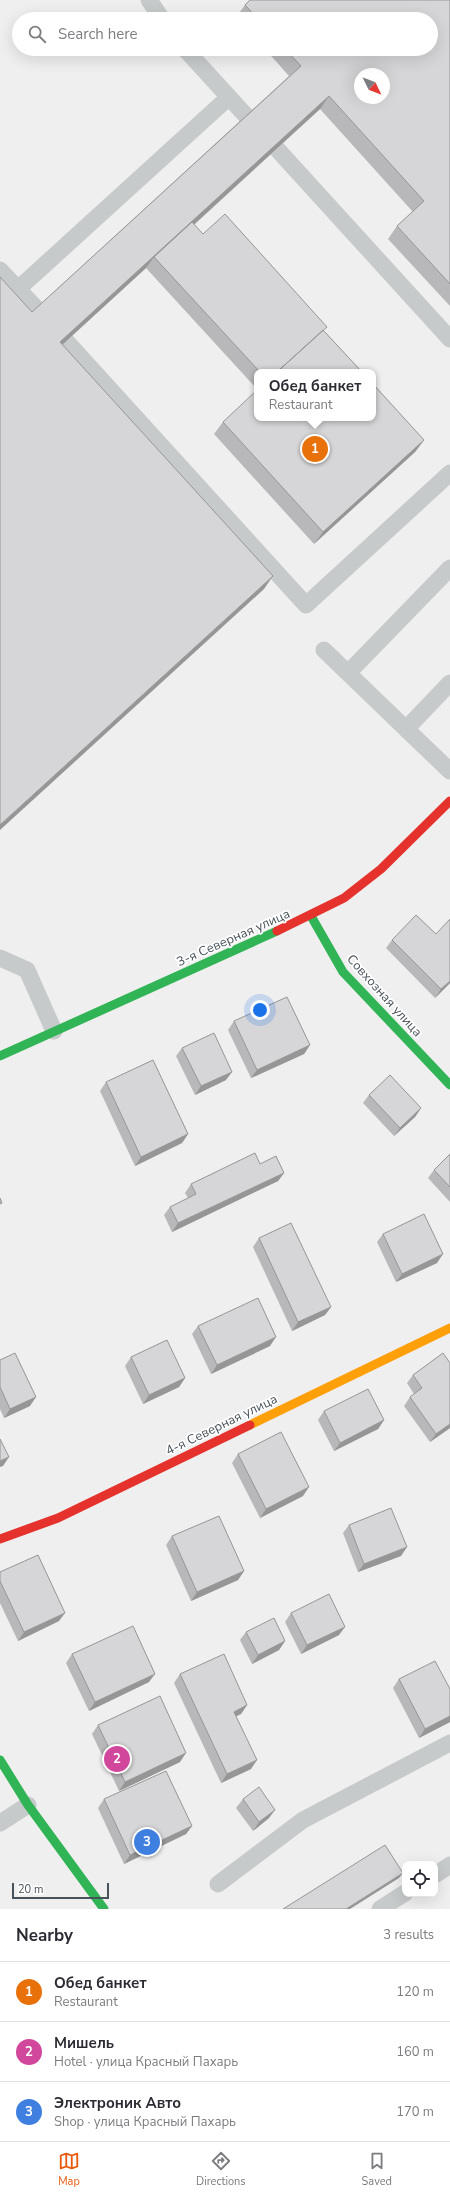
<!DOCTYPE html>
<html lang="en">
<head>
<meta charset="utf-8">
<style>
	:root { --surface:#fff; --page:#f2f2f3; --text:#2b2b33; --muted:#7c7c81; --line:#e1e1e2; --accent:#ea580c }
	body { margin:0; font-family:"Nunito Sans",sans-serif; background:var(--page); color:var(--text) }
	.controls { position:absolute; right:12px; bottom:12px; display:grid; overflow:hidden; border-radius:8px; box-shadow:0 4px 16px #0002 }
	.controls button { width:36px; height:36px; display:grid; place-items:center; padding:0; border:0; border-bottom:1px solid var(--line); background:var(--surface); color:var(--text); font:20px sans-serif }
	.compass { position:absolute; left:354px; top:68px; width:36px; height:36px; border-radius:50%; background:var(--surface); box-shadow:0 4px 16px #0002; rotate:133deg }
	.scale { position:absolute; left:12px; bottom:10px; width:97px; box-sizing:border-box; padding-left:4px; border:2px solid #48525a; border-top:0; font-size:11px; line-height:14px; white-space:nowrap; color:#48525a; -webkit-text-stroke:3px #fff; paint-order:stroke }
	.you { position:absolute; left:260px; top:1010px; width:14px; height:14px; margin:-10px; border:3px solid #fff; border-radius:50%; background:#1a73e8; box-shadow:0 0 0 6px #1a73e833 }
	.badge { display:grid; place-items:center; width:26px; height:26px; border-radius:50%; background:var(--accent); color:#fff; font-size:13px; font-weight:700 }
	.pin { position:absolute; translate:-50% -50%; border:2px solid #fff; box-shadow:0 1px 4px #0006 }
	.popup { position:absolute; left:254px; top:369px; width:122px; height:52px; box-sizing:border-box; display:grid; place-content:center; border-radius:8px; background:var(--surface); filter:drop-shadow(0 1px 3px #0005); font-size:13px; white-space:nowrap; color:var(--muted) }
	.popup b { font-size:15px; color:var(--text) }
	.popup::after { content:''; position:absolute; left:50%; top:100%; margin-left:-8px; border:8px solid transparent; border-top-color:var(--surface) }
	.list { margin:0; padding:0; list-style:none }
	h2 { display:flex; justify-content:space-between; align-items:center; height:52px; margin:0; padding:0 16px; font-size:17px }
	h2 small { font-size:13px; font-weight:400; color:var(--muted) }
	.list li { display:grid; grid-template-columns:26px 1fr auto; gap:12px; align-items:center; box-sizing:border-box; height:60px; padding:0 16px; border-top:1px solid var(--line) }
	.list b { display:block; font-size:15px; white-space:nowrap }
	.list p { margin:0; font-size:13px; white-space:nowrap; color:var(--muted) }
	.list em { font-size:13px; font-style:normal; color:var(--muted) }
	.icon { flex:none; width:22px; height:22px; fill:none; stroke:currentColor; stroke-width:2; stroke-linecap:round; stroke-linejoin:round }
	.map { position:relative; flex:none; width:450px; height:1909px; overflow:hidden }
	.search { position:absolute; background:var(--surface); box-shadow:0 4px 16px #0002; left:12px; right:12px; top:12px; height:44px; display:flex; align-items:center; gap:10px; box-sizing:border-box; padding:0 14px; border-radius:22px; color:var(--muted); font-size:15px }
	.sheet { height:232px; background:var(--surface) }
	nav { display:flex; justify-content:space-around; align-items:center; box-sizing:border-box; height:56px; border-top:1px solid var(--line); background:var(--surface); font-size:11px; color:var(--muted) }
	nav a { display:grid; justify-items:center; gap:2px }
	nav .on { color:var(--accent) }
	.map>svg:first-child { display:block }
</style>
</head>
<body>
<div class="map">
<svg width="450" height="1909" viewBox="0 0 450 1909">
	<rect width="100%" height="100%" fill="#f0efef"/>
	<g fill="none" stroke-linecap="round" stroke-linejoin="round">
		<!-- lane -->
		<path stroke="#c7cacb" stroke-width="17" d="M149,0L162,19
			M185,49L248,118
			M277,149L450,339
			M0,270L38,310
			M18,289L229,97
			M66,341L306,605L450,473
			M324,650L406,729
			M348,673L450,568
			M450,683L406,729L450,771
			M0,958L27,970L54,1031
			M0,1823L28,1805
			M435,1875L450,1865
			M218,1884L303,1820L450,1743
			M380,1909L405,1893"/>
		<!-- fast -->
		<path stroke="#30b455" stroke-width="9" d="M311,916L343,972L450,1085
			M0,1056L277,931
			M0,1760L28,1805L104,1909"/>
		<!-- slow -->
		<path stroke="#ff9f0a" stroke-width="9" d="M250,1425L450,1328"/>
		<!-- jam -->
		<path stroke="#e5322d" stroke-width="9" d="M277,931L344,898L381,869L450,801
			M0,1539L58,1518L250,1425"/>
	</g>
	<!-- wall -->
	<path fill="#b8b8ba" d="M450,0V306L388,239L397,226L413,212L320,109L194,225L203,234L324,331L362,372H257V389L146,268L62,345L264,589L32,312L289,76L265,49H431V19H238L236,17L245,5Z
		M223,422L424,440L415,452L314,544L214,434Z
		M392,940L450,983L435,998L386,948Z
		M234,1021L310,1045L304,1054L251,1078L228,1030Z
		M182,1048L226,1080L195,1095L176,1056Z
		M106,1082L188,1134L182,1143L135,1166L100,1091Z
		M369,1095L421,1108L415,1117L394,1136L363,1103Z
		M450,1154V1202L428,1178L434,1170Z
		M260,1164L284,1173L278,1181L172,1232L164,1215L170,1207L188,1198L185,1193L191,1184Z
		M383,1234L437,1263L396,1282L377,1242Z
		M259,1238L331,1307L325,1315L292,1331L253,1247Z
		M198,1326L270,1346L211,1374L192,1334Z
		M131,1357L185,1378L179,1387L143,1404L125,1366Z
		M0,1360L30,1406L4,1418L0,1409Z
		M413,1375L450,1428L430,1442L404,1406L410,1397L414,1394L407,1383Z
		M324,1411L384,1420L378,1429L334,1451L318,1420Z
		M238,1454L303,1496L260,1518L232,1463Z
		M349,1525L401,1556L358,1572L343,1533Z
		M172,1536L244,1571L238,1580L191,1601L166,1545Z
		M0,1572L59,1621L18,1641L0,1603Z
		M291,1613L339,1635L301,1654L285,1622Z
		M246,1632L285,1641L279,1650L252,1664L240,1640Z
		M72,1654L149,1682L89,1711L66,1663Z
		M180,1674L247,1705L241,1714L236,1716L251,1769L221,1783L174,1683Z
		M399,1679L450,1722L419,1738L393,1688Z
		M98,1725L180,1762L119,1791L92,1734Z
		M104,1799L192,1826L186,1834L124,1864L98,1808Z
		M243,1799L269,1818L253,1831L236,1808Z"/>
	<!-- shaded-wall -->
	<path fill="#969697" d="M329,96L320,109L156,259L154,257L146,268L51,355L60,342Z
		M424,440L415,452L314,544L323,532Z
		M273,576L264,589L0,830V825Z
		M450,981V983L435,998L441,989Z
		M310,1045L304,1054L251,1078L257,1070Z
		M232,1072L226,1080L195,1095L201,1086Z
		M421,1108L415,1117L394,1136L400,1128Z
		M188,1134L182,1143L135,1166L141,1157Z
		M284,1173L278,1181L172,1232L178,1223Z
		M443,1254L437,1263L396,1282L402,1274Z
		M331,1307L325,1315L292,1331L298,1322Z
		M276,1337L270,1346L211,1374L217,1365Z
		M185,1378L179,1387L143,1404L149,1395Z
		M36,1397L30,1406L4,1418L10,1409Z
		M384,1420L378,1429L334,1451L340,1443Z
		M450,1424V1428L430,1442L436,1434Z
		M9,1457L3,1466L0,1467V1461Z
		M309,1487L303,1496L260,1518L266,1509Z
		M407,1547L401,1556L358,1572L364,1564Z
		M244,1571L238,1580L191,1601L197,1592Z
		M65,1613L59,1621L18,1641L24,1632Z
		M345,1627L339,1635L301,1654L307,1645Z
		M285,1641L279,1650L252,1664L258,1655Z
		M155,1674L149,1682L89,1711L95,1702Z
		M247,1705L241,1714L228,1720L234,1712Z
		M450,1716V1722L419,1738L425,1729Z
		M186,1753L180,1762L119,1791L125,1782Z
		M257,1760L251,1769L221,1783L227,1774Z
		M275,1810L269,1818L253,1831L259,1822Z
		M192,1826L186,1834L124,1864L130,1855Z
		M403,1873L399,1878L350,1909H346Z"/>
	<!-- building -->
	<path fill="#d6d6d8" stroke="#969697" fill-rule="evenodd" d="M250,0H450V284L397,226L424,201L329,96L60,342L273,576L0,825V277L32,312L301,66L285,49H431V19H258L245,5ZM360,74H384V98H360Z
		M225,214L327,327L277,372H260L154,257L192,222L203,234Z
		M323,330L362,372H277Z
		M373,384L424,440L323,532L223,422L257,390V418H373Z
		M416,915L436,934L450,919V981L441,989L392,940Z
		M287,997L310,1045L257,1070L234,1021Z
		M214,1033L232,1072L201,1086L182,1048Z
		M153,1060L188,1134L141,1157L106,1082Z
		M390,1075L421,1108L400,1128L369,1095Z
		M255,1153L260,1164L276,1156L284,1173L178,1223L170,1207L196,1194L191,1184Z
		M450,1154V1187L434,1170Z
		M0,1198L2,1203L0,1204Z
		M424,1214L443,1254L402,1274L383,1234Z
		M291,1223L331,1307L298,1322L259,1238Z
		M258,1298L276,1337L217,1365L198,1326Z
		M167,1340L185,1378L149,1395L131,1357Z
		M15,1353L36,1397L10,1409L0,1387V1360Z
		M443,1353L450,1363V1424L436,1434L410,1397L422,1388L413,1375Z
		M368,1389L384,1420L340,1443L324,1411Z
		M281,1432L309,1487L266,1509L238,1454Z
		M0,1439L9,1457L0,1461Z
		M391,1508L407,1547L364,1564L349,1525Z
		M219,1516L244,1571L197,1592L172,1536Z
		M38,1555L65,1613L24,1632L0,1581V1572Z
		M329,1594L345,1627L307,1645L291,1613Z
		M274,1618L285,1641L258,1655L246,1632Z
		M133,1626L155,1674L95,1702L72,1654Z
		M224,1654L247,1705L234,1712L257,1760L227,1774L180,1674Z
		M435,1661L450,1689V1716L425,1729L399,1679Z
		M160,1696L186,1753L125,1782L98,1725Z
		M166,1771L192,1826L130,1855L104,1799Z
		M259,1787L275,1810L259,1822L243,1799Z
		M385,1845L403,1873L346,1909H283Z"/>
	<g text-anchor="middle" stroke-width="3.5" stroke-linejoin="round" paint-order="stroke">
		<!-- street labels -->
		<g font-size="13" fill="#48525a" stroke="#fff">
			<text transform="translate(233 937) rotate(-24)" y="5">3-я Северная улица</text>
			<text transform="translate(385 995) rotate(48)" y="5">Совхозная улица</text>
			<text transform="translate(221 1424) rotate(-26)" y="5">4-я Северная улица</text>
		</g>
	</g>
</svg>
<div class="controls">
<button><svg class="icon" aria-label="locate" viewBox="0 0 24 24"><circle cx="12" cy="12" r="6"/><path d="M12 2v4M12 18v4M2 12h4M18 12h4"/></svg></button>
</div>
<svg class="compass" viewBox="-18 -18 36 36"><path d="M0-13l5 13h-10z" fill="#e53935"/><path d="M0 13l5-13h-10z" fill="#7c7c81"/></svg>
<div class="scale">20 m</div>
<div class="you"></div>
<div class="pin badge" style="left:315px;top:449px;background:#e8710a">1</div>
<div class="popup"><b>Обед банкет</b>Restaurant</div>
<div class="pin badge" style="left:117px;top:1759px;background:#d1479c">2</div>
<div class="pin badge" style="left:147px;top:1842px;background:#3f7fe0">3</div>
<div class="search"><svg class="icon" aria-label="search" viewBox="0 0 24 24"><circle cx="10" cy="10" r="6"/><path d="M15 15l6 6"/></svg>Search here</div>
</div>
<section class="sheet">
<h2>Nearby<small>3 results</small></h2>
<ul class="list">
<li><span class="badge" style="background:#e8710a">1</span><div><b>Обед банкет</b><p>Restaurant</p></div><em>120 m</em></li>
<li><span class="badge" style="background:#d1479c">2</span><div><b>Мишель</b><p>Hotel · улица Красный Пахарь</p></div><em>160 m</em></li>
<li><span class="badge" style="background:#3f7fe0">3</span><div><b>Электроник Авто</b><p>Shop · улица Красный Пахарь</p></div><em>170 m</em></li>
</ul>
</section>
<nav>
<a class="on"><svg class="icon" aria-label="map" viewBox="0 0 24 24"><path d="M3 6l6-2 6 2 6-2v14l-6 2-6-2-6 2zM9 4v14M15 6v14"/></svg>Map</a>
<a><svg class="icon" aria-label="directions" viewBox="0 0 24 24"><path d="M12 3l9 9-9 9-9-9zM9 14v-3h6M13 9l2 2-2 2"/></svg>Directions</a>
<a><svg class="icon" aria-label="saved" viewBox="0 0 24 24"><path d="M7 4h10v16l-5-4-5 4z"/></svg>Saved</a>
</nav>
</body>
</html>
